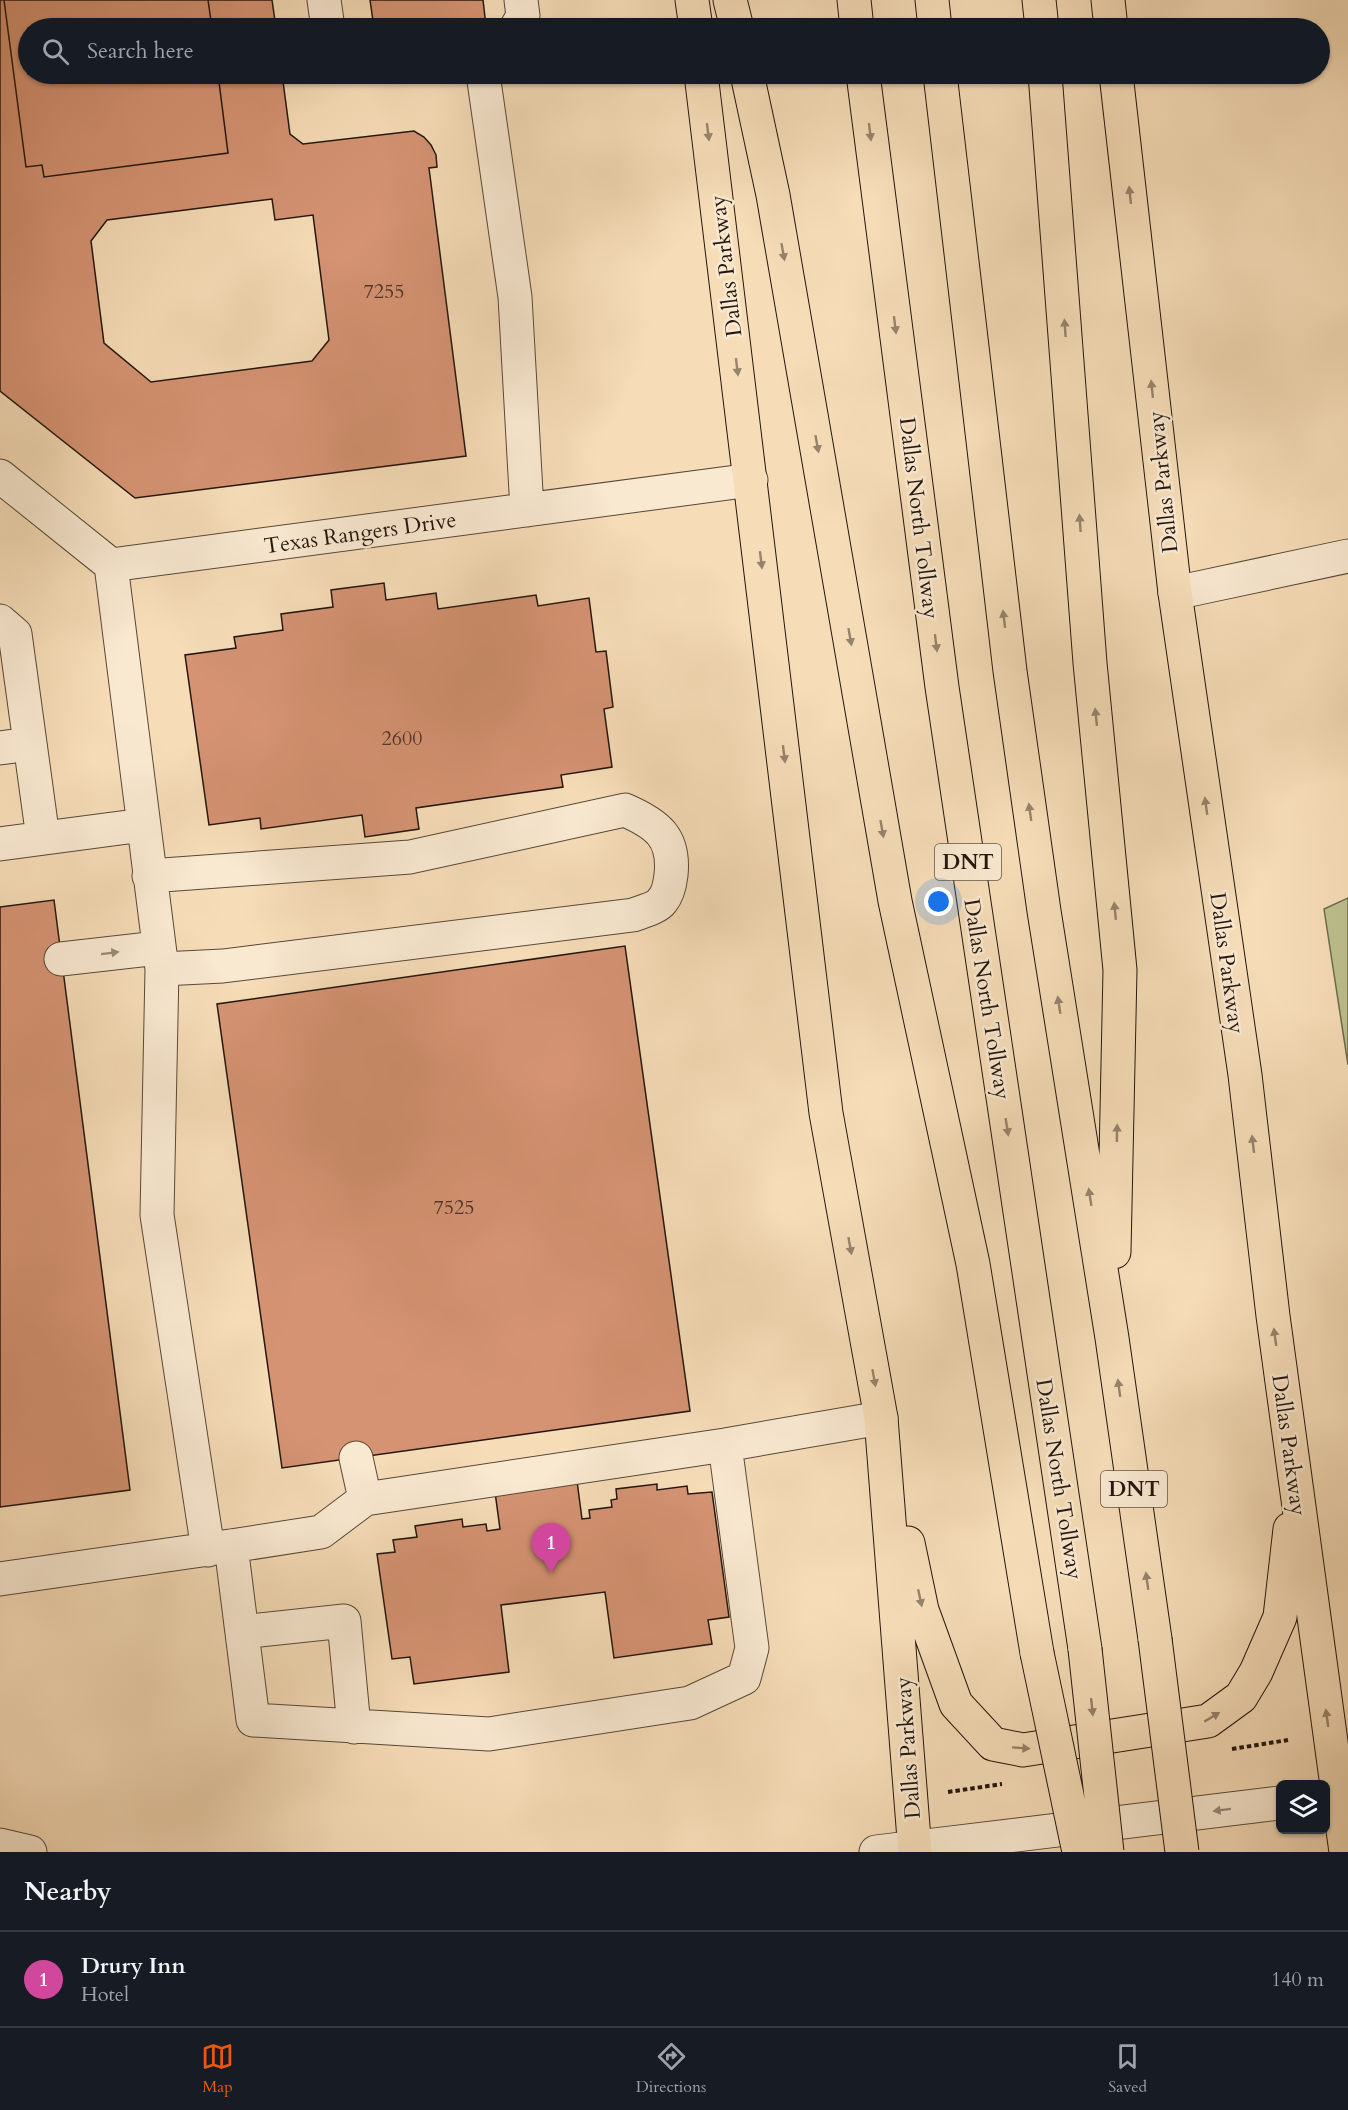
<!DOCTYPE html>
<html lang="en">
<head>
<meta charset="utf-8">
<style>
	:root { --surface:#171b24; --page:#242831; --text:#f1f3f6; --muted:#9ea1a6; --line:#363941; --accent:#ea580c }
	body { margin:0; font-family:Cardo,serif; background:var(--page); color:var(--text) }
	.controls { position:absolute; right:18px; bottom:18px; display:grid; overflow:hidden; border-radius:9px; box-shadow:0 2px 4px #0004 }
	.controls button { width:54px; height:54px; display:grid; place-items:center; padding:0; border:0; border-bottom:2px solid var(--line); background:var(--surface); color:var(--text); font:30px sans-serif }
	.you { position:absolute; left:939px; top:902px; width:21px; height:21px; margin:-15px; border:4px solid #fff; border-radius:50%; background:#1a73e8; box-shadow:0 0 0 9px #1a73e833 }
	.badge { display:grid; place-items:center; width:39px; height:39px; border-radius:50%; background:var(--accent); color:#fff; font-size:20px; font-weight:700 }
	.pin { position:absolute; translate:-50% -50px; filter:drop-shadow(0 2px 3px #0008) }
	.pin::after { content:''; position:absolute; top:32px; width:21px; height:18px; background:inherit; clip-path:polygon(0 0,100% 0,50% 100%) }
	.list { margin:0; padding:0; list-style:none }
	h2 { display:flex; justify-content:space-between; align-items:center; height:78px; margin:0; padding:0 24px; font-size:26px }
	h2 small { font-size:20px; font-weight:400; color:var(--muted) }
	.list li { display:grid; grid-template-columns:39px 1fr auto; gap:18px; align-items:center; box-sizing:border-box; height:96px; padding:0 24px; border-top:2px solid var(--line) }
	.list b { display:block; font-size:22px; white-space:nowrap }
	.list p { margin:0; font-size:20px; white-space:nowrap; color:var(--muted) }
	.list em { font-size:20px; font-style:normal; color:var(--muted) }
	.icon { flex:none; width:33px; height:33px; fill:none; stroke:currentColor; stroke-width:2; stroke-linecap:round; stroke-linejoin:round }
	.map { position:relative; flex:none; width:1348px; height:1852px; overflow:hidden }
	.search { position:absolute; background:var(--surface); box-shadow:0 2px 4px #0004; left:18px; right:18px; top:18px; height:66px; display:flex; align-items:center; gap:15px; box-sizing:border-box; padding:0 21px; border-radius:33px; color:var(--muted); font-size:22px }
	.sheet { height:174px; background:var(--surface) }
	nav { display:flex; justify-content:space-around; align-items:center; box-sizing:border-box; height:84px; border-top:2px solid var(--line); background:var(--surface); font-size:16px; color:var(--muted) }
	nav a { display:grid; justify-items:center; gap:3px }
	nav .on { color:var(--accent) }
	.map>svg:first-child { display:block }
</style>
</head>
<body>
<div class="map">
<svg width="1348" height="1852" viewBox="0 0 1348 1852">
	<rect width="100%" height="100%" fill="#f6ddb8"/>
	<filter id="stains"><feTurbulence type="fractalNoise" baseFrequency=".00333" numOctaves="4"/><feColorMatrix values="0 0 0 0 .2 0 0 0 0 .09 0 0 0 0 .02 0 0 0 .5 -.17"/></filter>
	<radialGradient id="worn" r=".72"><stop offset=".6" stop-color="#630" stop-opacity="0"/><stop offset="1" stop-color="#630" stop-opacity=".3"/></radialGradient>
	<!-- green -->
	<path fill="#bcc18f" stroke="#706c4e" stroke-width="1.5" d="M1348,898V1065L1324,909Z"/>
	<!-- building -->
	<path fill="#d59373" stroke="#23160e" stroke-width="1.5" fill-rule="evenodd" d="M0,0H4L26,167L42,165L44,177L228,153L218,74H282L290,134L303,144L414,131L424,137L431,145L436,155L437,167L429,168L466,456L135,498L0,391ZM272,199L275,220L313,215L329,340L312,361L151,382L104,343L91,241L107,220Z
		M4,0H208L212,28H28V74H218L228,153L44,177L42,165L26,167Z
		M208,0H272L276,28H212Z
		M370,0H483L486,26L465,28H374Z
		M384,583L386,600L436,593L438,609L536,595L538,606L589,598L596,652L606,651L613,707L604,709L612,767L561,775L563,787L416,808L419,829L365,837L362,815L261,829L260,818L209,825L185,655L236,648L234,637L283,630L281,614L333,607L331,590Z
		M54,900L130,1490L0,1507V907Z
		M625,946L690,1411L282,1468L217,1004Z
		M577,1481L582,1519L590,1518L589,1510L612,1507L611,1500L617,1499L616,1489L657,1484V1490L687,1486L688,1494L712,1492L729,1617L708,1620L712,1644L614,1658L605,1592L501,1605L509,1672L414,1684L410,1657L392,1659L377,1554L395,1552L393,1540L417,1537L415,1526L462,1519L463,1527L486,1524L487,1531L500,1529L495,1492Z"/>
	<g fill="none" stroke-linecap="round" stroke-linejoin="round">
		<defs>
			<path id="minor" d="M324,0L328,28
				M516,28L523,16L521,0
				M483,74L515,297L527,510
				M0,476L111,565L751,480
				M111,565L162,969L157,1215L208,1550
				M1175,593L1348,556
				M0,621L15,634L43,838
				M0,748L30,744
				M0,844L143,825
				M149,876L410,857L625,810C657,824 675,837 671,875C670,884 668,894 662,901C657,908 641,912 633,915L223,966L162,969
				M61,959L158,948
				M725,1445L752,1648L744,1678L690,1703L489,1734L253,1720L231,1546L321,1532L365,1499L725,1445L881,1418
				M356,1458L365,1499
				M0,1579L230,1546
				M242,1632L344,1621L354,1727
				M0,1845L30,1852
				M876,1852L1280,1803"/>
			<path id="major" d="M692,0L696,28
				M1108,0L1111,28
				M701,74L826,1113L881,1418L915,1852
				M1116,74L1175,593L1245,1075L1273,1316L1346,1852
				M908,1543L922,1610L956,1704L993,1744L1023,1750L1208,1721L1241,1697L1256,1672L1280,1617L1290,1529"/>
			<path id="highway" d="M730,0L737,28
				M854,0L857,28
				M932,0L935,28
				M1039,0L1042,28
				M747,74L773,195L895,901L973,1264L1037,1653
				M863,74L942,687L1085,1649
				M940,74L1010,671L1044,911L1112,1338L1155,1639
				M1045,74L1090,663L1120,970L1114,1252"/>
		</defs>
		<!-- minor casing -->
		<use href="#minor" stroke="#584838" stroke-width="35"/>
		<!-- major casing -->
		<use href="#major" stroke="#23160e" stroke-width="35"/>
		<!-- highway casing -->
		<use href="#highway" stroke="#23160e" stroke-width="35"/>
		<!-- path -->
		<path stroke="#23160e" stroke-width="4" stroke-dasharray="4.5 3" stroke-linecap="butt" d="M1232,1749L1288,1740
			M948,1792L1002,1784"/>
		<!-- minor -->
		<use href="#minor" stroke="#f9e9d1" stroke-width="33"/>
		<!-- major -->
		<use href="#major" stroke="#f6ddb8" stroke-width="33"/>
		<!-- highway -->
		<use href="#highway" stroke="#f6ddb8" stroke-width="33"/>
		<defs>
			<path id="highway-bridge" d="M1155,1639L1182,1852
				M1085,1649L1107,1852
				M1037,1653L1079,1852"/>
		</defs>
		<!-- highway-bridge casing -->
		<use href="#highway-bridge" stroke="#23160e" stroke-width="35" stroke-linecap="butt"/>
		<!-- highway-bridge -->
		<use href="#highway-bridge" stroke="#f6ddb8" stroke-width="33"/>
	</g>
	<!-- one-way arrows -->
	<defs><path id="oneway-solid" d="M-6-.8H1V-3.2L6.5 0L1 3.2V.8H-6Z" transform="scale(1.5)"/></defs>
	<g fill="#97836c">
		<use href="#oneway-solid" transform="translate(708 132) rotate(83)"/>
		<use href="#oneway-solid" transform="translate(870 132) rotate(83)"/>
		<use href="#oneway-solid" transform="translate(1130 195) rotate(-96)"/>
		<use href="#oneway-solid" transform="translate(783 252) rotate(80)"/>
		<use href="#oneway-solid" transform="translate(895 325) rotate(83)"/>
		<use href="#oneway-solid" transform="translate(1065 328) rotate(-94)"/>
		<use href="#oneway-solid" transform="translate(737 367) rotate(83)"/>
		<use href="#oneway-solid" transform="translate(1152 389) rotate(-96)"/>
		<use href="#oneway-solid" transform="translate(817 444) rotate(80)"/>
		<use href="#oneway-solid" transform="translate(1080 523) rotate(-94)"/>
		<use href="#oneway-solid" transform="translate(761 560) rotate(83)"/>
		<use href="#oneway-solid" transform="translate(1004 619) rotate(-97)"/>
		<use href="#oneway-solid" transform="translate(850 637) rotate(80)"/>
		<use href="#oneway-solid" transform="translate(936 643) rotate(83)"/>
		<use href="#oneway-solid" transform="translate(1096 717) rotate(-96)"/>
		<use href="#oneway-solid" transform="translate(784 754) rotate(83)"/>
		<use href="#oneway-solid" transform="translate(1206 806) rotate(-98)"/>
		<use href="#oneway-solid" transform="translate(1030 812) rotate(-98)"/>
		<use href="#oneway-solid" transform="translate(882 829) rotate(80)"/>
		<use href="#oneway-solid" transform="translate(1115 911) rotate(-96)"/>
		<use href="#oneway-solid" transform="translate(1059 1005) rotate(-99)"/>
		<use href="#oneway-solid" transform="translate(1007 1127) rotate(81)"/>
		<use href="#oneway-solid" transform="translate(1117 1133) rotate(-89)"/>
		<use href="#oneway-solid" transform="translate(1253 1144) rotate(-97)"/>
		<use href="#oneway-solid" transform="translate(1090 1197) rotate(-99)"/>
		<use href="#oneway-solid" transform="translate(850 1246) rotate(80)"/>
		<use href="#oneway-solid" transform="translate(1275 1337) rotate(-98)"/>
		<use href="#oneway-solid" transform="translate(874 1378) rotate(80)"/>
		<use href="#oneway-solid" transform="translate(1119 1388) rotate(-98)"/>
		<use href="#oneway-solid" transform="translate(1147 1581) rotate(-98)"/>
		<use href="#oneway-solid" transform="translate(920 1598) rotate(78)"/>
		<use href="#oneway-solid" transform="translate(1092 1707) rotate(84)"/>
		<use href="#oneway-solid" transform="translate(1212 1717) rotate(-31)"/>
		<use href="#oneway-solid" transform="translate(1327 1718) rotate(-98)"/>
		<use href="#oneway-solid" transform="translate(1021 1748) rotate(4)"/>
	</g>
	<g fill="#998a79">
		<use href="#oneway-solid" transform="translate(110 953) rotate(-7)"/>
		<use href="#oneway-solid" transform="translate(1222 1810) rotate(173)"/>
	</g>
	<g text-anchor="middle" stroke-width="5" stroke-linejoin="round" paint-order="stroke">
		<!-- number labels -->
		<g font-size="20" fill="#503527">
			<text x="384" y="298">7255</text>
			<text x="402" y="745">2600</text>
			<text x="454" y="1214">7525</text>
		</g>
		<!-- shield labels -->
		<g fill="#f9e9d1" stroke="#635548" stroke-width="1.5">
			<rect x="935" y="844" width="66" height="36" rx="4.5"/>
			<rect x="1101" y="1471" width="66" height="36" rx="4.5"/>
		</g>
		<g font-size="21" font-weight="bold" fill="#23160e">
			<text x="968" y="869">DNT</text>
			<text x="1134" y="1496">DNT</text>
		</g>
		<!-- street labels -->
		<g font-size="22" fill="#23160e" stroke="#f9e9d1">
			<text transform="translate(725 266) rotate(-97)" y="8">Dallas Parkway</text>
			<text transform="translate(1162 482) rotate(-96)" y="8">Dallas Parkway</text>
			<text transform="translate(920 518) rotate(83)" y="8">Dallas North Tollway</text>
			<text transform="translate(360 532) rotate(-8)" y="8">Texas Rangers Drive</text>
			<text transform="translate(1228 963) rotate(82)" y="8">Dallas Parkway</text>
			<text transform="translate(988 999) rotate(81)" y="8">Dallas North Tollway</text>
			<text transform="translate(1290 1445) rotate(82)" y="8">Dallas Parkway</text>
			<text transform="translate(1060 1479) rotate(81)" y="8">Dallas North Tollway</text>
			<text transform="translate(907 1748) rotate(-94)" y="8">Dallas Parkway</text>
		</g>
	</g>
	<rect width="100%" height="100%" filter="url(#stains)"/>
	<rect width="100%" height="100%" fill="url(#worn)"/>
</svg>
<div class="controls">
<button><svg class="icon" aria-label="layers" viewBox="0 0 24 24"><path d="M12 4l9 5-9 5-9-5zM3 14l9 5 9-5"/></svg></button>
</div>
<div class="you"></div>
<div class="pin badge" style="left:551px;top:1573px;background:#d1479c">1</div>
<div class="search"><svg class="icon" aria-label="search" viewBox="0 0 24 24"><circle cx="10" cy="10" r="6"/><path d="M15 15l6 6"/></svg>Search here</div>
</div>
<section class="sheet">
<h2>Nearby<small></small></h2>
<ul class="list">
<li><span class="badge" style="background:#d1479c">1</span><div><b>Drury Inn</b><p>Hotel</p></div><em>140 m</em></li>
</ul>
</section>
<nav>
<a class="on"><svg class="icon" aria-label="map" viewBox="0 0 24 24"><path d="M3 6l6-2 6 2 6-2v14l-6 2-6-2-6 2zM9 4v14M15 6v14"/></svg>Map</a>
<a><svg class="icon" aria-label="directions" viewBox="0 0 24 24"><path d="M12 3l9 9-9 9-9-9zM9 14v-3h6M13 9l2 2-2 2"/></svg>Directions</a>
<a><svg class="icon" aria-label="saved" viewBox="0 0 24 24"><path d="M7 4h10v16l-5-4-5 4z"/></svg>Saved</a>
</nav>
</body>
</html>
